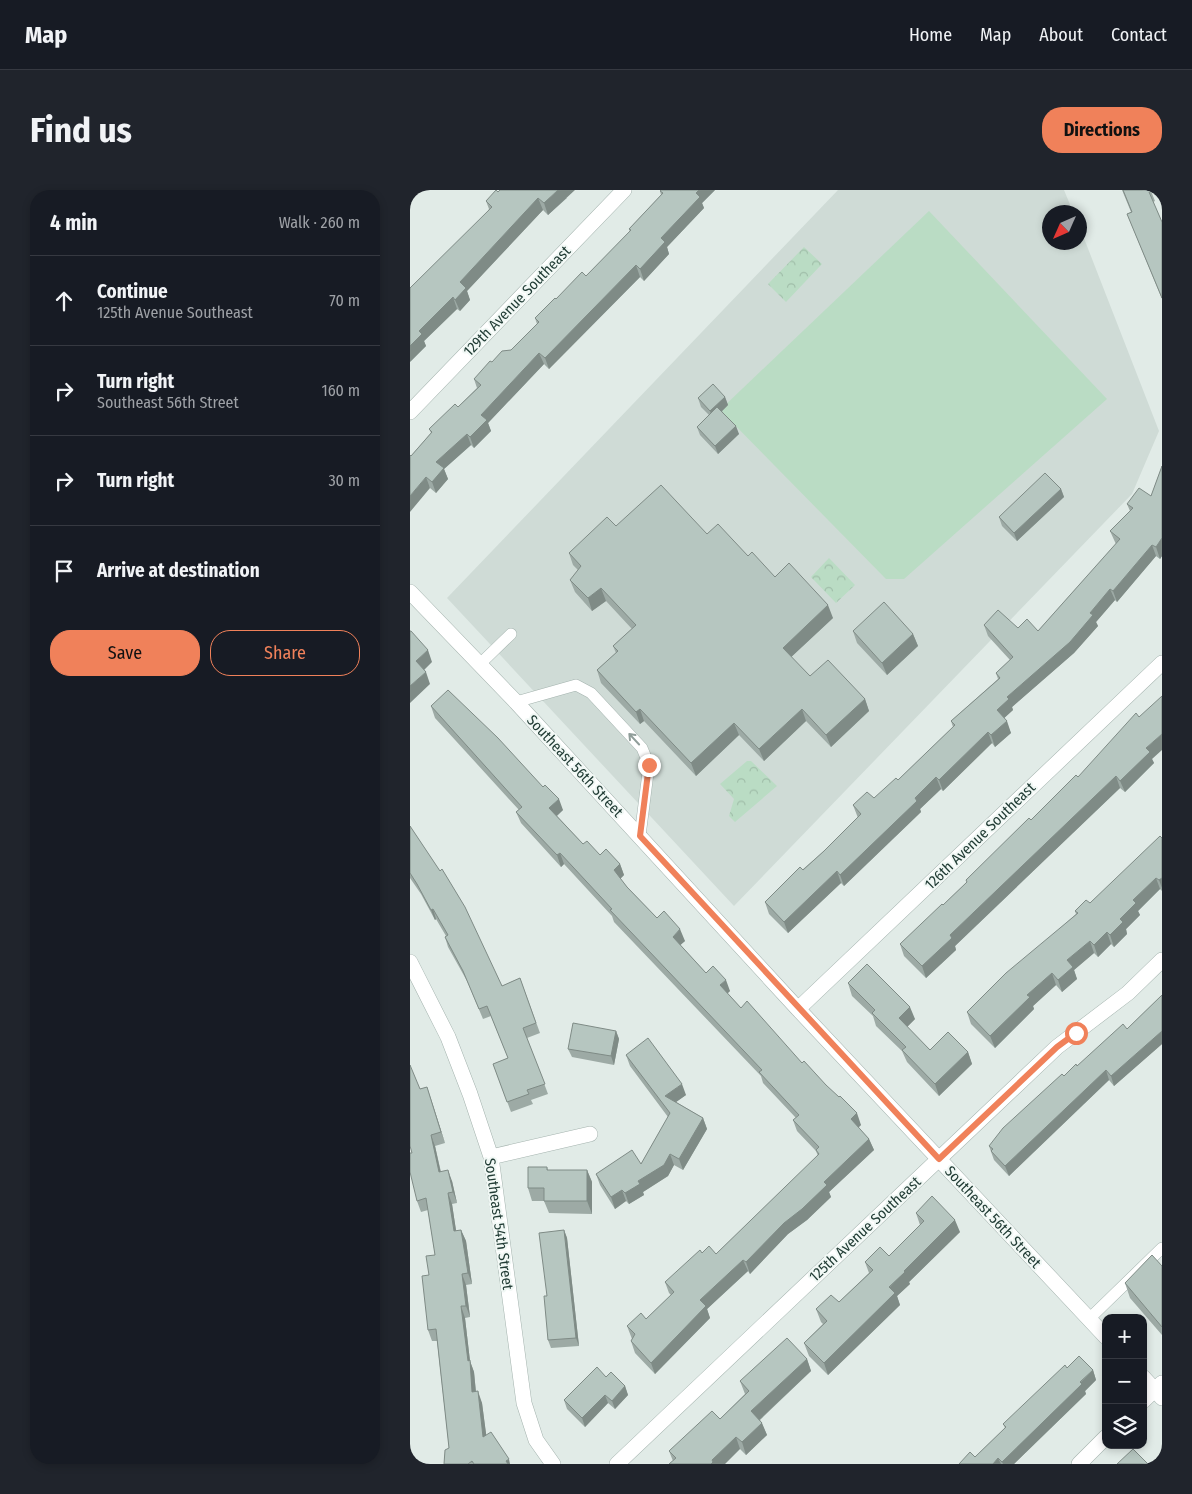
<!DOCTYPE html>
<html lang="en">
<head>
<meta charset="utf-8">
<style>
	:root { --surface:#171b24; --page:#20242c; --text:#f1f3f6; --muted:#9ea1a6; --line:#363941; --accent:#f0815a }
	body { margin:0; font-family:"Fira Sans Condensed",sans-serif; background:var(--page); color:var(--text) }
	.controls { position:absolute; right:15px; bottom:15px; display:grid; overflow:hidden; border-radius:10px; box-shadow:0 2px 8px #0003 }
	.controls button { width:45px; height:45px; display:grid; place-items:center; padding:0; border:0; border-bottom:1px solid var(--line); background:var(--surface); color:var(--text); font:25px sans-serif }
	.compass { position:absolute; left:632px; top:15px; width:45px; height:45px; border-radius:50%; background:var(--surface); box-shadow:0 2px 8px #0003; rotate:225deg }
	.stop { position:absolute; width:15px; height:15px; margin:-11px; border:4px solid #f0815a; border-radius:50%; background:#fff }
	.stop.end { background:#f0815a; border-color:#fff; box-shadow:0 1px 5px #0008 }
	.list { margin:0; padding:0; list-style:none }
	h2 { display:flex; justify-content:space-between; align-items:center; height:65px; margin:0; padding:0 20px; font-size:21px }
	h2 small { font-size:16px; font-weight:400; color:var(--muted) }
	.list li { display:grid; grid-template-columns:32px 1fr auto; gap:15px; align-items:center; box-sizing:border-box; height:90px; padding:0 20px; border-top:1px solid var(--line) }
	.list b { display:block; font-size:19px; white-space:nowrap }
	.list p { margin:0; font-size:16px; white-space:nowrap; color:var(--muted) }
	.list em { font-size:16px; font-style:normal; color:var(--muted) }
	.actions { display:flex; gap:10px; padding:15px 20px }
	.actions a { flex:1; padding:11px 0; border:1px solid var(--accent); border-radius:20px; text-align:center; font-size:18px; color:var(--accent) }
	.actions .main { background:var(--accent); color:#111 }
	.icon { flex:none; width:28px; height:28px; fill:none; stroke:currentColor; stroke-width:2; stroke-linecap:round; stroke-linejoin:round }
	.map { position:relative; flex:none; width:752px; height:1274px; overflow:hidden; border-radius:20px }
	header { display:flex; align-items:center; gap:30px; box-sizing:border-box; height:70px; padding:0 25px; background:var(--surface); border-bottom:1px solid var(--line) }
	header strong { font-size:24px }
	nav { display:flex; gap:28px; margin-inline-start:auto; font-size:18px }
	.intro { display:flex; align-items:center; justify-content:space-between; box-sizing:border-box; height:120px; padding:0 30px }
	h1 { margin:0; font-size:35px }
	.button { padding:12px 22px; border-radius:20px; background:var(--accent); color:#111; font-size:18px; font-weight:700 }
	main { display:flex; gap:30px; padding:0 30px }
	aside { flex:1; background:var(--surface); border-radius:20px; box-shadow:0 2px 8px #0003 }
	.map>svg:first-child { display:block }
</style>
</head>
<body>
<header>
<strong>Map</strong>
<nav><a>Home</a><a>Map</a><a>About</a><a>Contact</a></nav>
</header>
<div class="intro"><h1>Find us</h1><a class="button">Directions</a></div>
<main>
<aside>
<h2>4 min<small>Walk · 260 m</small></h2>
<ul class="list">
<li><svg class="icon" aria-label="ahead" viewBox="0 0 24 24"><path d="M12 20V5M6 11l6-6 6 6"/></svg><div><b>Continue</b><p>125th Avenue Southeast</p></div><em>70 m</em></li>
<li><svg class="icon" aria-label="right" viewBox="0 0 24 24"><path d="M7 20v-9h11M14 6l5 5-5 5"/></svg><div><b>Turn right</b><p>Southeast 56th Street</p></div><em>160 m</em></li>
<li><svg class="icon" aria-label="right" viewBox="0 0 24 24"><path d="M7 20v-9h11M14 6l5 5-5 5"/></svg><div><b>Turn right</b></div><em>30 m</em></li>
<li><svg class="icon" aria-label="arrive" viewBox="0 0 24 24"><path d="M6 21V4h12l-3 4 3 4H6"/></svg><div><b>Arrive at destination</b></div></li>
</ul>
<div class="actions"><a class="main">Save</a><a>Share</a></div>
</aside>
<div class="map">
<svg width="752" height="1274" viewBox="0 0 752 1274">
	<defs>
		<pattern id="forest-crowns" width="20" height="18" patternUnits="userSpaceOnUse" patternTransform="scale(1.25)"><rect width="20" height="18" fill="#badcc4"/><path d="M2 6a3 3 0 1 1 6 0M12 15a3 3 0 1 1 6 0" fill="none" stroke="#a0bea9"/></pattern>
	</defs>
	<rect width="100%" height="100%" fill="#e1ebe7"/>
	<!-- built -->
	<path fill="#cfdbd6" d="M428,0H654L663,22H640V52H670V38L749,241L722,304L324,716L37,408Z"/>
	<!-- forest -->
	<path fill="url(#forest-crowns)" d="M394,57L412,74L376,112L358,94Z
		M419,368L445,395L426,413L401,387Z
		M337,571H341L367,596L325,632L319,626L324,609L310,594Z"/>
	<!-- pitch -->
	<path fill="#badcc4" d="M519,21L697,209L494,389H476L310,220Z"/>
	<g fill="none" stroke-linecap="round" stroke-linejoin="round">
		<defs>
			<path id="service" d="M70,474L101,444
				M106,512L166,495L181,503L232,558L239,575L230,646
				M679,1129L752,1058"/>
			<path id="minor" d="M0,222L214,0
				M0,402L106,512L388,819L696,1147
				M0,772L38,847L60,904L81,967L114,1213L126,1250L143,1274
				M388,819L752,473
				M81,967L180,944
				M733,1187L752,1208
				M733,1211L752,1193
				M207,1274L647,857L718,803L752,770
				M669,1274L696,1247"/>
		</defs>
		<!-- service casing -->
		<use href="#service" stroke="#a4b3ae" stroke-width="12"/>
		<!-- minor casing -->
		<use href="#minor" stroke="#a4b3ae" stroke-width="16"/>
		<!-- service -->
		<use href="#service" stroke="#fff" stroke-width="11"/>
		<!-- minor -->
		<use href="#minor" stroke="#fff" stroke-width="15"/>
	</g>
	<!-- wall -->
	<path fill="#9daaa5" d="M251,0H305L292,13L294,18L257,57L259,64L234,91L230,87L139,179L134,174L78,233L81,241L64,258L61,255L34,279L38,289L26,303L20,298L1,266L21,243L19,239L48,217L67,198L64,189L82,172L101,160L127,134L125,128L146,109L176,86L220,42L219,39L251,5L250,1Z
		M712,0L741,1L745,11L743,12L752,32V109L717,24L721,22Z
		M88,2L157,8L138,25L133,20L57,101L60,110L50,121L47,119L14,151L16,156L0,172L79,19L76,11Z
		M315,207L318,215L312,221L329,244L308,264L290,245L287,237L299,225L291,217L288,208Z
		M752,276V366L750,369L746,366L707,412L705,410L686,432L688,436L664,463L602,517L603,520L594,528L601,543L585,557L582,553L533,601L531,599L510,619L511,622L434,696L431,693L378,743L359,724L355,712L414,661L448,628L443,615L464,608L488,590L543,537L541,531L588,489L586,483L600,470L578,446L574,435L608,438L628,441L706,354L705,352L700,341L720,321L717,314L741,306Z
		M651,299L654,307L607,351L592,336L589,327Z
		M206,336L297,344L338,366L365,387L423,428L381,467L400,486L455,509L459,521L421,557L396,531L354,571L329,545L286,586L234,531L230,534L191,493L187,480L206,463L203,456L222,439L196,411L182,421L165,402L160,390L168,380L163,375L159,363Z
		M443,441L503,444L508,456L477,485L447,453Z
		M21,516L153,620L147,626L173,654L190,665L210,674L214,685L210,689L217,697L247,728L275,751L270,755L296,783L320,801L317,803L331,818L392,873L451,935L448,937L459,949L464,960L419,1002L421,1007L397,1030L378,1044L340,1084L338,1081L297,1119L300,1128L245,1184L225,1163L221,1151L222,1149L217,1136L236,1129L261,1105L259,1103L255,1092L292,1063L306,1064L408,966L406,961L387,941L383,930L386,928L353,893L351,886L204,732L202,726L154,674L151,677L111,633L106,622L109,620L25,528Z
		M742,569L744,573L715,602L710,598L545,756L546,760L516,788L494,766L490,754L533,715L557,692L556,690L668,587Z
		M0,636L92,796L110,788L130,843L117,848L138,904L121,910L123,914L101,922L83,874L98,868L81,826L73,829L57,791L38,757L35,747L36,746L26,729L25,730L11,704L0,688Z
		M752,648V701L750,699L728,721L730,725L716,739L717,744L704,757L701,754L688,767L684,763L664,780L667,789L652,802L646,795L623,816L624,819L585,858L561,834L557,822L666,724L665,721L680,713Z
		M438,793L505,829L497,837L520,860L558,862L562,874L529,906L497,872L492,861L466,836L463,826L442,806Z
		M752,805V854L704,896L699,890L599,986L584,970L579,956L654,886L717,839Z
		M206,841L209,849L204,875L162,867L158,859Z
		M216,865L276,905L266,912L293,928L297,939L273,980L264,975L258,986L233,1002L234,1005L219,1014L216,1011L205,1019L190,995L186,984L231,974L258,927L220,876Z
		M17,897L35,953L25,956L31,982L42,991L47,1013L42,1014L46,1041L51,1040L56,1051L62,1094L56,1095L60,1127L55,1128L60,1171L64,1182L66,1202L72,1213L76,1245L100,1274H34L39,1258L27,1151H22L18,1140L19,1085L25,1065L18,1020L11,1022L7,1011L2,963L10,899Z
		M137,977L138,980H177L182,992V1024L139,1023L134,1011H122L118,998Z
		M506,1023L550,1042L499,1092L500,1094L487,1106L490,1115L418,1185L399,1166L394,1153L413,1134L411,1132L406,1119L429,1112L459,1083L455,1072L479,1066L510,1035Z
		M154,1040L157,1048L169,1156L141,1158L138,1150L137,1106Z
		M752,1076V1145L720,1108L715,1093Z
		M397,1169L401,1181L350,1230L357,1245L336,1265L330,1259L263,1271L259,1261L310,1229L335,1204L330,1191Z
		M683,1180L686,1190L675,1201L676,1204L604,1274H549L565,1267L595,1238L593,1234Z
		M196,1187L215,1196L218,1205L205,1219L198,1213L175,1237L157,1219L154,1210Z"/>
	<!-- shaded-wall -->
	<path fill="#7f8b86" d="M148,0H165L138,25L134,13Z
		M289,0H305L292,13L294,18L257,57L259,64L234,91L230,79L251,48Z
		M128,8L133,20L57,101L60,110L50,121L45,110L50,92Z
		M226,75L230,87L139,179L135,168Z
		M43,107L47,119L14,151L16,156L0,172V156L9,141Z
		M129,163L134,174L78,233L81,241L64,258L60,247L71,225Z
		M315,207L318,215L303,230L300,221Z
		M326,236L329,244L308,264L305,256Z
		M57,244L61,255L34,279L38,289L26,303L22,292L26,272Z
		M16,287L20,298L0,322V306Z
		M651,299L654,307L607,351L604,343Z
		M752,348V366L750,369L746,357Z
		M742,355L746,366L707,412L703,401Z
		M191,398L196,411L182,421L178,408Z
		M700,399L705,410L686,432L688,436L664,463L602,517L603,520L591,531L587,520L597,507L680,423Z
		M418,415L423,428L378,470L373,458Z
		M503,444L508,456L477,485L472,473Z
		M18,460L22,472L11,483L6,471Z
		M16,482L20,494L0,513V496Z
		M455,509L459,521L421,557L416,545Z
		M230,519L234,531L230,534L226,522Z
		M392,519L396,531L354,571L349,559Z
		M597,531L601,543L585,557L581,545Z
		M324,533L329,545L286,586L281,573Z
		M578,542L582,553L533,601L529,590Z
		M752,544V560L742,569L744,573L715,602L710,591L736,558Z
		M706,586L710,598L545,756L546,760L516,788L512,776L540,745Z
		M526,587L531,599L510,619L511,622L434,696L430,685Z
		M149,609L153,620L143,629L139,618Z
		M150,663L154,674L151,677L147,665Z
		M210,674L214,685L208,691L204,680Z
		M427,681L431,693L378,743L374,732Z
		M746,688L750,699L728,721L730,725L716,739L717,744L704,757L700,745L723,710Z
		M752,688V698L749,690Z
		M23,719L26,729L25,730L21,720Z
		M270,739L275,751L267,758L263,747Z
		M697,742L701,754L688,767L684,755Z
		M680,751L684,763L664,780L667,789L652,802L648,790L657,770Z
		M642,783L646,795L623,816L624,819L585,858L580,846L617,805Z
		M316,790L320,801L314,807L310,795Z
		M500,817L505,829L493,841L489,828Z
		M206,841L209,849L204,875L201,866Z
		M752,841V854L704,896L701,886Z
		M558,862L562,874L529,906L525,894Z
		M696,880L699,890L599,986L595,976Z
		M272,894L276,905L259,917L255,906Z
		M17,897L21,909L35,953L31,942Z
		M447,923L451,935L445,941L441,929Z
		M293,928L297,939L273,980L269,969Z
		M21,945L25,956L33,993L29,982Z
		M459,949L464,960L419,1002L421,1007L397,1030L378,1044L340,1084L336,1072L414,992Z
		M260,964L264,975L258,986L233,1002L234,1005L219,1014L215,1003Z
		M38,980L42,991L47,1013L43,1002Z
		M177,980L182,992V1024L177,1011Z
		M212,1000L216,1011L205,1019L201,1007Z
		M38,1003L42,1014L48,1053L44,1041Z
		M545,1030L550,1042L499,1092L500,1094L487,1106L490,1115L418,1185L414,1173L494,1081Z
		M51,1040L56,1051L62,1094L58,1083Z
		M154,1040L157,1048L169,1156L166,1148Z
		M333,1070L338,1081L297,1119L300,1128L245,1184L241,1173L290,1110Z
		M52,1084L56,1095L60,1127L56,1116Z
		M51,1116L55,1128L60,1171L64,1182L67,1214L62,1202L58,1171Z
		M397,1169L401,1181L346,1233L341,1221Z
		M683,1180L686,1190L675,1201L676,1204L604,1274H593L592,1272Z
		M215,1196L218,1205L205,1219L202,1211Z
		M68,1201L72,1213L78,1258L73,1247Z
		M195,1205L198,1213L175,1237L172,1228Z
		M352,1233L357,1245L336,1265L332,1252Z
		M326,1247L330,1259L315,1274H301L302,1270Z
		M588,1268L591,1274H583Z
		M99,1269L100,1274H97L96,1271Z"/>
	<!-- building -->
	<path fill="#b6c6c0" stroke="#7f8b86" d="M86,0L88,2L90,0H148L134,13L128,8L50,92L56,98L45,110L43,107L9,141L12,144L0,156V98L82,17L76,11Z
		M251,0H289L286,3L290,7L251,48L255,52L230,79L226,75L135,168L129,163L71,225L77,230L60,247L57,244L26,272L34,278L22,292L16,287L0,306V265L1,266L22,242L19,239L45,214L48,217L71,195L64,189L80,171L82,172L92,161L101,160L129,132L125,128L145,108L146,109L172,82L176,86L221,40L219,39L253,3L250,1Z
		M713,0H741V1L739,2L752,32V108L717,24L722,22Z
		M303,194L315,207L300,221L288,208Z
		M307,217L326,236L305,256L287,237Z
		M752,276V348L746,357L742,355L703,401L700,399L680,423L683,425L660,452L597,507L599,509L587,520L597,531L581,545L578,542L529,590L526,587L505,608L507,611L430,685L427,681L374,732L355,712L390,677L393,680L414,661L451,624L443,615L457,602L464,608L486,588L488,590L545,535L541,531L590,488L586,483L603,467L574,435L588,420L608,438L617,429L628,441L710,349L700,341L723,318L717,314L729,298L741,306Z
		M635,283L651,299L604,343L589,327Z
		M251,295L297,344L308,334L338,366L342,362L365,387L379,373L418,415L373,458L400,486L418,470L455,509L416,545L392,519L349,559L324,533L281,573L230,519L226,522L187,480L208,461L203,456L226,435L191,398L178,408L160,390L171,376L159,363L197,327L206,336Z
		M474,412L503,444L472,473L443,441Z
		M0,441H1L18,460L6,471L16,482L0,496Z
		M38,500L88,548L133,597L135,595L149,609L139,618L173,654L177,651L190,665L196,659L210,674L204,680L217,697L247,728L254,721L270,739L263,747L296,783L303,776L316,790L310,795L331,818L337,811L392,873L394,871L416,895L429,907L430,906L447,923L441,929L459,949L414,992L417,995L392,1019L374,1033L336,1072L333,1070L290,1110L296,1116L241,1173L221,1151L225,1144L217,1136L231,1123L236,1129L264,1102L255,1092L290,1060L292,1063L299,1056L306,1064L409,964L406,960L409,957L383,930L389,925L349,882L352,880L200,720L202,719L150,663L147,665L106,622L112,617L21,516Z
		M752,506V544L736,558L740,562L710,591L706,586L540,745L542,748L512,776L490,754L532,714L533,715L557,692L556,690L619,628L621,630L666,585L668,587L726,523L729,527Z
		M0,636L30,681L32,679L55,717L92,796L110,788L126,833L113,838L135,894L117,900L119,904L97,912L83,874L98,868L77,816L69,819L53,781L35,747L38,745L23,719L21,720L7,694L0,683Z
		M750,646L752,648V688L749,690L746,688L723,710L726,713L710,729L713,732L700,745L697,742L684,755L680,751L657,770L663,777L648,790L642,783L617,805L620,807L580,846L557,822L596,783L668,723L665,721L676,710L680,713Z
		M457,774L500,817L489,828L520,860L538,842L558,862L525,894L492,860L496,857L462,823L465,820L438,793Z
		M752,805V841L701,886L696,880L595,976L581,961L583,959L579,956L593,938L652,884L654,886L666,874L667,876L713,834L717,839Z
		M163,833L206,841L201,866L158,859Z
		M238,848L272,894L255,906L293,928L269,969L260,964L254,975L228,991L230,994L215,1003L212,1000L201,1007L186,984L222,960L231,974L260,923L216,865Z
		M0,875L10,899L17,897L31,942L21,945L29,982L38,980L43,1002L38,1003L44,1041L51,1040L58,1083L52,1084L56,1116H51L58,1171L60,1170L62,1202L68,1201L73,1247L81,1242L99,1269L96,1271L98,1274H64L62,1271L58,1274H34L35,1260L39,1258L26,1139L18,1140L12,1086L19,1085L16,1066L25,1065L16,1008L7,1011L0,982V963H2L0,956Z
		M118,977H137V980H177V1011H134V998H118Z
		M522,1006L545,1030L494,1081L495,1082L479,1097L485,1103L414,1173L394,1153L417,1131L406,1119L421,1105L429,1112L463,1080L455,1072L470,1057L479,1066L514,1031L506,1023Z
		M154,1040L166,1148L138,1150L134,1106H137L129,1043Z
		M742,1065L752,1076V1137L715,1093Z
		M377,1148L397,1169L341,1221L352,1233L332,1252L326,1247L302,1270L303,1272L301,1274H259L266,1268L259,1261L302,1221L310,1229L339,1201L330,1191Z
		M669,1166L683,1180L670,1192L672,1194L592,1272L588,1268L583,1274H549L560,1262L565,1267L596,1237L593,1234L655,1175L657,1178Z
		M187,1177L196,1187L201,1182L215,1196L202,1211L195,1205L172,1228L154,1210Z
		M723,1259L738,1274H707Z"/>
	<!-- one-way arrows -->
	<defs><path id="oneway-shaft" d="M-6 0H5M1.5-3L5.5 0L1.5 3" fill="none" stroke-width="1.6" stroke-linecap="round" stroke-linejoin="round" transform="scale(1.25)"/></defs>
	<use stroke="#909e9a" href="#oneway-shaft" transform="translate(224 549) rotate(-133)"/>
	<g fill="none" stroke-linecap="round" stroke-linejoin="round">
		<!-- route -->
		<path stroke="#f0815a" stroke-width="6" d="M239,575L230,646L529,969L647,857L666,843"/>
	</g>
	<g text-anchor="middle" stroke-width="4" stroke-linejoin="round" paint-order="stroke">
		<!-- street labels -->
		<g font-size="15" fill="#213c35" stroke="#f1f8f5">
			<text transform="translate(107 111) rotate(-46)" y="5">129th Avenue Southeast</text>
			<text transform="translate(165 576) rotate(47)" y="5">Southeast 56th Street</text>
			<text transform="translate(570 646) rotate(-44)" y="5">126th Avenue Southeast</text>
			<text transform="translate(583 1027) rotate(47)" y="5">Southeast 56th Street</text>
			<text transform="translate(89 1034) rotate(82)" y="5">Southeast 54th Street</text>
			<text transform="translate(455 1039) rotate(-43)" y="5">125th Avenue Southeast</text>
		</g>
	</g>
</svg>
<div class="controls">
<button>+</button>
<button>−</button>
<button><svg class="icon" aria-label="layers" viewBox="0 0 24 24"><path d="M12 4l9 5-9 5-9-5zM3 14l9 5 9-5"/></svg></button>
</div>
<svg class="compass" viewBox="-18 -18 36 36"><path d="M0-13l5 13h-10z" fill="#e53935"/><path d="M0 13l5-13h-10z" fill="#9ea1a6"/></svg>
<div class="stop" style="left:666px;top:843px"></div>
<div class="stop end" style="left:239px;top:575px"></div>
</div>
</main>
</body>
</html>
